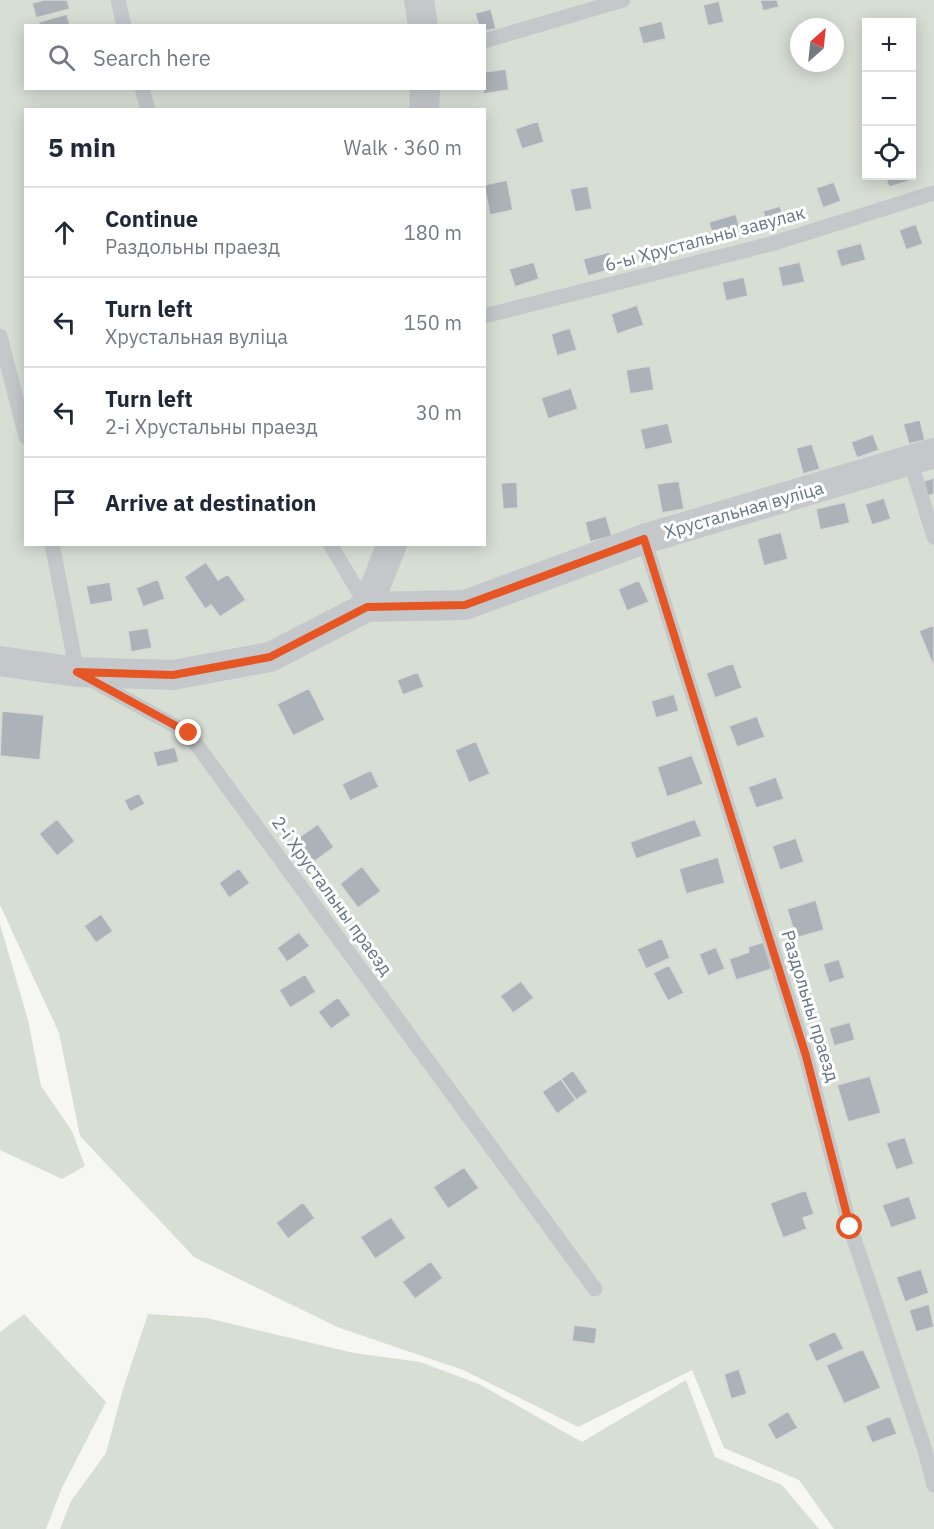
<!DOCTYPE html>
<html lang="en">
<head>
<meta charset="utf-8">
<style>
	:root { --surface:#fff; --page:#f2f2f3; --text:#1f2937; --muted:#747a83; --line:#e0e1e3 }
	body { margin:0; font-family:"IBM Plex Sans",sans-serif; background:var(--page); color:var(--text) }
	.controls { position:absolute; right:18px; top:18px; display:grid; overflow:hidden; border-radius:0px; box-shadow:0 3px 15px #0003 }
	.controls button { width:54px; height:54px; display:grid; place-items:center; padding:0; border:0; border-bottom:2px solid var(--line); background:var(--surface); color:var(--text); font:30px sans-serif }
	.compass { position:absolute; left:790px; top:18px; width:54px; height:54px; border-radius:50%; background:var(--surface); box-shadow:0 3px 15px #0003; rotate:27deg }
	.stop { position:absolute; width:18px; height:18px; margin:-14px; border:4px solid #e65524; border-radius:50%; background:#fff }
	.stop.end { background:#e65524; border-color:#fff; box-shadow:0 2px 6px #0008 }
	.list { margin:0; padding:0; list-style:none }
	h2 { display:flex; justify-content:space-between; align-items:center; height:78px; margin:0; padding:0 24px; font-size:26px }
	h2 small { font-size:20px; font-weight:400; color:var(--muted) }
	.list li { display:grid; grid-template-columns:39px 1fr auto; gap:18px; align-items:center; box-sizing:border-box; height:90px; padding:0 24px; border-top:2px solid var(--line) }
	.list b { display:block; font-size:22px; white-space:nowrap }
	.list p { margin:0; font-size:20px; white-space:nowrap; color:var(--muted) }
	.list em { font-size:20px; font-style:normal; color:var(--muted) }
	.icon { flex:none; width:33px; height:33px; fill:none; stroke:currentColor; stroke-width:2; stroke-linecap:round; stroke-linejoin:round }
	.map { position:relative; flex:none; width:934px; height:1529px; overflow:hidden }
	.search { position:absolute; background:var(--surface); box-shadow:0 3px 15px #0003; left:24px; top:24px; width:462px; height:66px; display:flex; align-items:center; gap:15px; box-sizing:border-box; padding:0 21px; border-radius:0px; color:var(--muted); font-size:22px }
	.panel { position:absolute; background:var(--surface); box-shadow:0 3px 15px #0003; left:24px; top:108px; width:462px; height:438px; border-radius:0px }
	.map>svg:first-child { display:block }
</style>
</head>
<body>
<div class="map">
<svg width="934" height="1529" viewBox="0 0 934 1529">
	<rect width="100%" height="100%" fill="#f6f7f3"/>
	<!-- green -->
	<path fill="#d7ded4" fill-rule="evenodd" d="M0,0H934V1529H834L799,1480L724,1448L692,1370L578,1427L463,1370L337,1327L194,1257L80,1136L59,1033L0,905ZM866,22H912V176H866ZM26,26H484V88H26ZM799,27H835V63H799ZM26,110H484V544H26Z
		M0,924L28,1020L41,1086L72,1131L85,1166L62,1179L0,1150Z
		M24,1314L106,1402L62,1488L46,1529H0V1332Z
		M148,1314L207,1318L354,1353L420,1362L479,1384L582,1442L686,1380L715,1457L782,1485L819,1529H60L71,1501L106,1453L123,1389Z"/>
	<!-- building -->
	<path fill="#abb3b9" stroke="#d8d8d6" stroke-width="1.5" d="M44,0H67L70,9L36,18L32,3Z
		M760,0H777L779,7L763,11Z
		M719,1L724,22L708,26L703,5Z
		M491,9L496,29L484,31V26H479L475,13Z
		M67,14L70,26H40L39,22Z
		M662,21L666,39L643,44L638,27Z
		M506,69L509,90L483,94L484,72Z
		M538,121L544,142L522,149L515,129Z
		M885,176H907L909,181L889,187Z
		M507,180L513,210L490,215L484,185Z
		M834,182L841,201L823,208L816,188Z
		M588,186L592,209L575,212L570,189Z
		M780,206L785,221L767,226L763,211Z
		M736,214L740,230L713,238L709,222Z
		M916,224L923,244L906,250L899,230Z
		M861,243L866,260L841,267L836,250Z
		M610,252L615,268L588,276L583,259Z
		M534,262L539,279L515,287L509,269Z
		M800,262L805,282L782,287L778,267Z
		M744,277L748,296L726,301L722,282Z
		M637,305L644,325L617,334L611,314Z
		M570,328L577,350L557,356L551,334Z
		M650,366L654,390L630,394L626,370Z
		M571,388L578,409L548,419L541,398Z
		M920,420L925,440L909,444L903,424Z
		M668,423L673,443L645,450L640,429Z
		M873,434L879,450L857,458L851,442Z
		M812,444L820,469L803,474L796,448Z
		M934,478V494L927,496L924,481Z
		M679,481L684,509L662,513L657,484Z
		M517,482L518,508L503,509L501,483Z
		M884,498L891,519L872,525L865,504Z
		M845,502L850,523L820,530L816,509Z
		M606,516L612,536L590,542L585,522Z
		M781,532L788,559L764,566L757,539Z
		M206,562L218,580L228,574L246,600L220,617L211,605L205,609L184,577Z
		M158,579L165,599L143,607L136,588Z
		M639,580L649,602L627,611L618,589Z
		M110,582L113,601L90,605L86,586Z
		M934,625V665H933L919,631Z
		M148,628L152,648L131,652L128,631Z
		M733,663L742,688L715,698L706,673Z
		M418,672L424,687L403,695L397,680Z
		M309,688L325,720L293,736L277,704Z
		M674,694L679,711L656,718L651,701Z
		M2,711L44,715L40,760L0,756Z
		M757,716L765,737L737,747L729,726Z
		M476,741L490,774L469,783L455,750Z
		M175,747L179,762L157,767L153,752Z
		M692,755L703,784L667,797L657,767Z
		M371,770L379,787L350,801L342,784Z
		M776,777L784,799L756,808L748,787Z
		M139,793L145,804L130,812L124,800Z
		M57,819L75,841L57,856L39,834Z
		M695,819L702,836L636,859L630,842Z
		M318,824L334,847L311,864L294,841Z
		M796,838L804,862L780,870L772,846Z
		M718,857L725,883L686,894L679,869Z
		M362,866L381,891L358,908L340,884Z
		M239,868L250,883L229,898L219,883Z
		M816,900L824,930L796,938L787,909Z
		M101,914L113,931L96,943L84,926Z
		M299,932L310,946L287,962L277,948Z
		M662,938L670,958L646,969L637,949Z
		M763,942L772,969L736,980L729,959L749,952L748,947Z
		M716,947L725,969L708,976L699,954Z
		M839,959L845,978L829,983L823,964Z
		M669,965L684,993L668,1001L653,973Z
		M305,974L316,992L290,1008L279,990Z
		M521,981L534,998L513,1013L500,996Z
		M338,997L351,1015L331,1029L318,1012Z
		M850,1022L855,1040L834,1046L829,1028Z
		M573,1070L588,1092L576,1100L561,1079Z
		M870,1076L881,1113L848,1122L837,1085Z
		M561,1079L576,1100L557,1114L542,1092Z
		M905,1137L914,1164L896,1170L886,1143Z
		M464,1167L479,1188L448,1209L433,1187Z
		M806,1190L814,1214L803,1218L807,1229L783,1238L770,1203Z
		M909,1196L917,1219L891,1228L882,1205Z
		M303,1202L315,1218L288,1239L276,1223Z
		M391,1217L406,1238L375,1259L360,1237Z
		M431,1261L443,1278L415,1299L402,1282Z
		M921,1269L929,1293L905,1302L896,1277Z
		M929,1304L934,1327L916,1332L909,1310Z
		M574,1325L597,1328L595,1344L572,1341Z
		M835,1331L844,1349L816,1362L808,1344Z
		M863,1349L881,1388L844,1404L826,1365Z
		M739,1369L747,1394L731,1399L724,1374Z
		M788,1411L798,1428L776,1440L767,1424Z
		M890,1416L897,1434L872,1443L865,1426Z"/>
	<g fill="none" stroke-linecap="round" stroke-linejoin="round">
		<!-- service -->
		<path stroke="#c4c8cb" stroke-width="15" d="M118,0L124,26
			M484,41L623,0
			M142,88L148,110
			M484,316L771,244L934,193
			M0,336L26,437
			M910,460L934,537
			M644,539L806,1056L850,1227L924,1447L934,1485
			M52,544L77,672L188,733L595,1289
			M330,544L367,606"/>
		<!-- minor -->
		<path stroke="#c4c8cb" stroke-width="30" d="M419,0L423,26
			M424,110L425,88
			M367,607L392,544
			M0,661L77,672L173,675L270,657L367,607L465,605L644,539L934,453"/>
	</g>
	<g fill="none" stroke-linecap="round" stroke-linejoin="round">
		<!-- route -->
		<path stroke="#e65524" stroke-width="8" d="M189,733L77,672L173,675L270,657L367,607L465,605L644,539L806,1056L850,1227"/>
	</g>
	<g text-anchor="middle" stroke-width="6" stroke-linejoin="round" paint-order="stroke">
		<!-- street labels -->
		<g font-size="18" fill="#657685" stroke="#fff">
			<text transform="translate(705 239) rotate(-15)" y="6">6-ы Хрустальны завулак</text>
			<text transform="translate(744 510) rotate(-16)" y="6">Хрустальная вуліца</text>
			<text transform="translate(332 896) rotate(54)" y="6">2-і Хрустальны праезд</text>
			<text transform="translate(810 1006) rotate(73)" y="6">Раздольны праезд</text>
		</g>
	</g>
</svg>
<div class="controls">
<button>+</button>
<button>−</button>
<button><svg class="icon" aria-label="locate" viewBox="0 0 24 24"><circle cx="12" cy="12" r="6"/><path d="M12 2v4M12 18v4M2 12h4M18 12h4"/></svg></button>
</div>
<svg class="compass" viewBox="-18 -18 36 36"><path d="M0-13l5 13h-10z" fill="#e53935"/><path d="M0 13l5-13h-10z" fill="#747a83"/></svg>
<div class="stop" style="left:850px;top:1227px"></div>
<div class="stop end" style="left:189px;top:733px"></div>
<div class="search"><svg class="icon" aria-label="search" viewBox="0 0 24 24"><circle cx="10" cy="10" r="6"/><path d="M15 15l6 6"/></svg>Search here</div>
<section class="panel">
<h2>5 min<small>Walk · 360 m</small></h2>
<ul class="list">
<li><svg class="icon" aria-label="ahead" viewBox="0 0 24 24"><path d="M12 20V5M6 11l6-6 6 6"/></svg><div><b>Continue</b><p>Раздольны праезд</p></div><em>180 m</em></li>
<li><svg class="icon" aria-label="left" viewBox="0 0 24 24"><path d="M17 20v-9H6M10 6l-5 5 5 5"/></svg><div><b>Turn left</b><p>Хрустальная вуліца</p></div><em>150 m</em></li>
<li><svg class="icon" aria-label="left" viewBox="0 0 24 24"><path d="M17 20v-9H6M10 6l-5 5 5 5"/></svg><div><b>Turn left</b><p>2-і Хрустальны праезд</p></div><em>30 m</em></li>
<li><svg class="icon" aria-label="arrive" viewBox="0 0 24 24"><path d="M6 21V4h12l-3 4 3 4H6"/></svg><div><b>Arrive at destination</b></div></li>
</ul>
</section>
</div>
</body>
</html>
